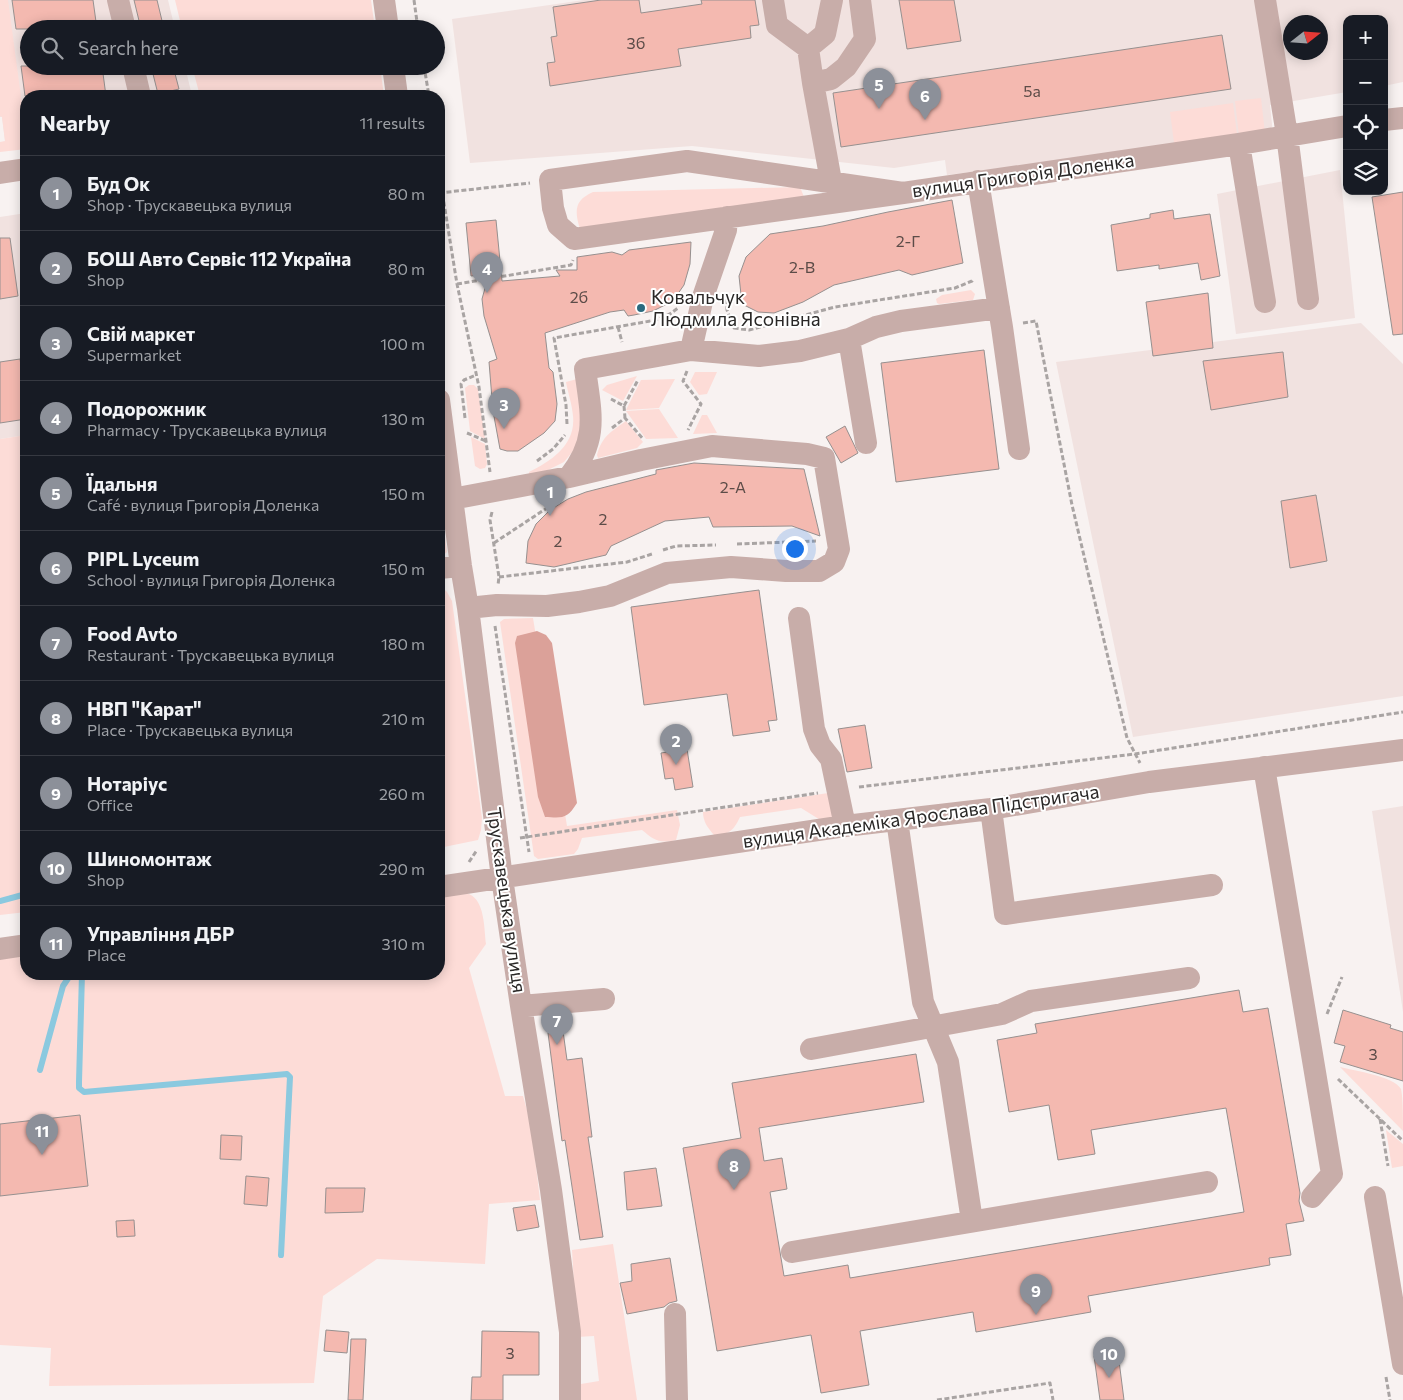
<!DOCTYPE html>
<html lang="en">
<head>
<meta charset="utf-8">
<style>
	:root { --surface:#171b24; --page:#20242c; --text:#f1f3f6; --muted:#9ea1a6; --line:#363941; --accent:#8c9099 }
	body { margin:0; font-family:Commissioner,sans-serif; background:var(--page); color:var(--text) }
	.controls { position:absolute; right:15px; top:15px; display:grid; overflow:hidden; border-radius:10px; box-shadow:0 2px 12px #0003 }
	.controls button { width:45px; height:45px; display:grid; place-items:center; padding:0; border:0; border-bottom:1px solid var(--line); background:var(--surface); color:var(--text); font:25px sans-serif }
	.compass { position:absolute; left:1283px; top:15px; width:45px; height:45px; border-radius:50%; background:var(--surface); box-shadow:0 2px 12px #0003; rotate:73deg }
	.you { position:absolute; left:794px; top:548px; width:18px; height:18px; margin:-12px; border:4px solid #fff; border-radius:50%; background:#1a73e8; box-shadow:0 0 0 8px #1a73e833 }
	.badge { display:grid; place-items:center; width:32px; height:32px; border-radius:50%; background:var(--accent); color:#fff; font-size:16px; font-weight:700 }
	.pin { position:absolute; translate:-50% -41px; filter:drop-shadow(0 1px 2px #0008) }
	.pin::after { content:''; position:absolute; top:26px; width:18px; height:15px; background:inherit; clip-path:polygon(0 0,100% 0,50% 100%) }
	.list { margin:0; padding:0; list-style:none }
	h2 { display:flex; justify-content:space-between; align-items:center; height:65px; margin:0; padding:0 20px; font-size:21px }
	h2 small { font-size:16px; font-weight:400; color:var(--muted) }
	.list li { display:grid; grid-template-columns:32px 1fr auto; gap:15px; align-items:center; box-sizing:border-box; height:75px; padding:0 20px; border-top:1px solid var(--line) }
	.list b { display:block; font-size:19px; white-space:nowrap }
	.list p { margin:0; font-size:16px; white-space:nowrap; color:var(--muted) }
	.list em { font-size:16px; font-style:normal; color:var(--muted) }
	.icon { flex:none; width:28px; height:28px; fill:none; stroke:currentColor; stroke-width:2; stroke-linecap:round; stroke-linejoin:round }
	.map { position:relative; flex:none; width:1403px; height:1400px; overflow:hidden }
	.search { position:absolute; background:var(--surface); box-shadow:0 2px 12px #0003; left:20px; top:20px; width:425px; height:55px; display:flex; align-items:center; gap:12px; box-sizing:border-box; padding:0 18px; border-radius:28px; color:var(--muted); font-size:19px }
	.panel { position:absolute; background:var(--surface); box-shadow:0 2px 12px #0003; left:20px; top:90px; width:425px; height:890px; border-radius:20px }
	.map>svg:first-child { display:block }
</style>
</head>
<body>
<div class="map">
<svg width="1403" height="1400" viewBox="0 0 1403 1400">
	<rect width="100%" height="100%" fill="#f8f2f1"/>
	<!-- built -->
	<path fill="#f1e2e0" fill-rule="evenodd" d="M0,0H168L175,29H29V66H185L192,96H26V138L5,141L2,117H0Z
		M584,0H1403V82L1384,86V19H1347V92L1270,105L1273,134L947,175L945,160L894,168L692,146L470,163L452,19ZM1290,22H1320V52H1290Z
		M1340,170L1355,318L1236,334L1217,194Z
		M26,213V435L0,439V217Z
		M1361,323L1403,364V696L1133,737L1056,362Z
		M1403,806V1012L1372,811Z"/>
	<!-- green -->
	<path fill="#fddcd7" d="M0,0H8L26,134V149L0,152V142L5,141L2,117L0,116Z
		M175,0H371L375,29H182Z
		M192,66H380L384,96H200Z
		M1261,98L1265,133L1239,136L1235,101Z
		M1233,103L1237,134L1174,143L1170,112Z
		M800,187L804,197L580,229C574,210 575,200 593,192Z
		M971,290L975,294L973,300L939,304L937,303L936,299L942,295Z
		M695,372H717L707,394L699,395L690,382Z
		M637,376L623,401L602,390L607,385Z
		M577,379L582,402L578,445L564,462L546,471L529,475V472C551,461 576,445 573,416C572,404 568,393 566,382Z
		M675,379L659,408L626,410L641,380Z
		M469,385H474L478,389L485,439L470,431L465,388Z
		M659,409L678,438L646,439L626,411Z
		M702,415H707L717,433L693,434Z
		M626,421L643,442L637,448L598,458L597,455C602,436 611,432 626,421Z
		M26,435V912L0,915V439Z
		M471,437L485,444L487,464L485,468L480,469L475,466Z
		M439,489L447,552L439,559Z
		M439,584L447,592L452,601L482,818L481,830L478,840L439,848Z
		M533,618L567,826L677,810L680,825L676,840C659,844 654,840 642,830L582,838L578,849L574,854L538,859L534,856L500,622L504,619Z
		M835,792L832,818L822,821L801,808L740,817C734,830 729,835 714,835C708,828 703,822 703,812Z
		M469,894C485,901 484,928 486,944L469,968L505,1096H523L531,1124L540,1200L489,1204L485,1264L377,1259L323,1296L314,1383L49,1386L51,1348L0,1345V957L26,953V974H439V895Z
		M1340,1067C1355,1071 1394,1076 1401,1089C1403,1097 1403,1121 1403,1131Z
		M1386,1130L1403,1144V1166L1392,1168Z
		M613,1244L637,1400H581V1384L599,1381L594,1336L577,1337L572,1250Z"/>
	<!-- forest -->
	<path fill="#dba199" d="M537,631L546,635L552,643L577,803C567,819 563,818 545,817L538,797L515,643L517,636Z"/>
	<g fill="none" stroke-linecap="round" stroke-linejoin="round">
		<!-- stream -->
		<path stroke="#8bc9df" stroke-width="6" d="M0,901L26,894
			M82,974L79,1082V1088L84,1092L287,1074L290,1077L281,1255
			M40,1070L63,986L71,974"/>
	</g>
	<!-- building -->
	<path fill="#f4b9b0" stroke="#96908f" d="M12,0H93L97,29H16Z
		M134,0H157L164,29H141Z
		M601,0H639L641,13L702,4L701,0H755L759,25L750,26L751,38L678,49L681,66L550,86L547,63L555,62L551,37L557,36L553,7Z
		M899,0H954L961,41L907,49Z
		M1222,35L1231,89L841,147L833,93Z
		M21,66H102L106,96H25Z
		M151,66H173L179,89L158,94Z
		M1403,192V334L1393,335L1372,197Z
		M952,200L963,263L912,275L899,270L834,285L803,302L774,313L758,312L742,304L739,276L746,257L770,234L823,226L888,212Z
		M1173,210L1174,219L1210,214L1220,276L1201,280L1198,263L1159,269V265L1117,271L1111,225L1150,218V214Z
		M496,220L502,281L560,276L556,270H577V257L612,252L622,255L629,250L691,242L690,264L684,285L677,295L667,304L653,311L634,315L628,316L624,310L610,312L545,333L549,368L553,372L557,404L555,421L544,433L518,451H507L500,449L493,411L489,362L497,359L484,316L482,299L489,274L471,276L466,223Z
		M0,238H10L18,296L0,299Z
		M1208,293L1213,348L1153,356L1146,302Z
		M984,350L999,469L896,482L881,363Z
		M1283,352L1288,397L1211,410L1203,361Z
		M20,359L26,396V419L0,423V362Z
		M845,426L858,453L841,463L826,437Z
		M694,463L804,469L820,536L792,526L713,527L709,517L665,521L611,546L606,555L554,567L526,563L528,541L536,524L550,510L568,499L586,492L656,474V470Z
		M1316,495L1327,561L1290,568L1281,501Z
		M759,590L777,720L768,721L770,731L733,736L727,694L644,705L631,607Z
		M865,725L872,768L847,772L838,729Z
		M687,749L693,787L675,790L673,778L665,779L661,753Z
		M1239,990L1243,1012L1268,1008L1300,1193L1299,1201L1304,1221L1286,1224L1291,1255L1269,1258L1270,1265L1088,1296L1091,1312L976,1332L973,1312L860,1331L869,1385L821,1393L811,1335L717,1351L683,1148L741,1138L732,1083L916,1054L924,1102L759,1128L764,1161L782,1158L787,1189L770,1192L784,1276L848,1265L850,1278L1244,1212L1226,1108L1091,1130L1095,1154L1058,1160L1049,1105L1009,1112L997,1040L1037,1033L1035,1024Z
		M1343,1010L1391,1025L1390,1028L1403,1032V1081L1340,1062L1345,1046L1334,1043Z
		M563,1031L567,1060L582,1058L592,1137H588L603,1237L580,1240L565,1140L562,1141L548,1033Z
		M80,1115L88,1186L0,1196V1124Z
		M221,1135L242,1136L241,1160L220,1159Z
		M656,1168L662,1206L627,1210L624,1172Z
		M246,1176L269,1178L267,1206L244,1204Z
		M326,1188H365L363,1212L325,1213Z
		M535,1205L539,1227L517,1231L513,1208Z
		M134,1220L135,1236L117,1237L116,1221Z
		M670,1258L677,1301L669,1303L664,1307L627,1314L620,1283L632,1281L631,1264Z
		M326,1330L349,1332L347,1353L324,1351Z
		M482,1331L539,1332V1375H503V1400H471L472,1377H481Z
		M351,1339H366L363,1400H348Z
		M1118,1353L1124,1400H1100L1094,1356Z"/>
	<g fill="none" stroke-linecap="round" stroke-linejoin="round">
		<!-- path -->
		<path stroke="#a9a4a3" stroke-width="3" stroke-dasharray="5 2.5" stroke-linecap="butt" d="M414,0L418,29
			M424,66L429,96
			M439,172L457,284L479,387L490,472
			M439,193L530,183
			M457,284L571,265L573,260
			M726,299L727,310L734,328L749,330L835,307L955,288L972,281L973,279
			M1023,323L1036,321L1072,505L1127,738L1140,763
			M618,327L622,342
			M687,371L683,381L701,404L688,430
			M611,399L624,406L638,380
			M624,406L625,418
			M465,418L461,384L464,380L476,375
			M567,424L566,405L554,338L656,320L670,314L678,308
			M612,428L625,418L643,439
			M467,433L486,441
			M537,461L553,449L565,435
			M492,512L490,520L499,577L498,585
			M494,543L556,502
			M737,544L816,541
			M663,550L676,546L716,545
			M499,577L627,562L652,554
			M495,626L529,852
			M859,787L1135,754L1403,712
			M520,838L818,793
			M469,862L477,850
			M1327,1014L1342,977
			M1338,1079L1403,1141
			M1380,1119L1388,1166
			M1386,1377L1390,1400
			M937,1400L1050,1383L1053,1400"/>
		<!-- minor -->
		<path stroke="#c8ada9" stroke-width="22" d="M118,0L125,29
			M384,0L388,29
			M773,0L777,25L808,48L813,83L831,79L846,67L865,39L860,0
			M1265,0L1287,135L1308,299
			M808,48L825,34L832,0
			M133,66L140,96
			M393,66L397,96
			M813,83L831,181
			M1384,120L1403,118
			M1239,144L1265,302
			M0,173L26,169
			M978,181L1002,327L1019,449
			M903,193L574,239L558,225L553,208L550,180L687,161L903,193L1239,144L1347,126
			M849,339L866,443
			M691,350L759,356L800,351L849,339L876,327L901,321L999,308
			M439,400L461,566L468,608L502,878L521,1006L551,1190L570,1332V1400
			M569,477C599,439 591,414 585,369L691,350L703,297L726,230L727,217
			M452,499L569,477L641,460L712,446L807,454L824,458L839,549L834,562L819,571H786L731,567L667,573L610,596L579,602L547,606L497,605L468,608
			M439,568L461,566
			M799,618L814,729L820,745L831,759L845,826
			M1264,767L1332,1174L1312,1197
			M991,809L1005,914L1212,885
			M897,820L923,1002L948,1062L972,1221
			M439,887L845,826L991,809L1149,782L1403,750
			M0,949L26,945
			M521,1006L604,999
			M811,1049L1002,1014L1031,1001L1189,978
			M1375,1197L1403,1364
			M792,1252L1207,1182
			M675,1314L677,1400"/>
	</g>
	<!-- markers -->
	<circle fill="#2b6a7f" stroke="#fff" stroke-width="2" cx="641" cy="308" r="5"/>
	<g text-anchor="middle" stroke-width="4" stroke-linejoin="round" paint-order="stroke">
		<!-- number labels -->
		<g font-size="16" fill="#5c4c48">
			<text x="636" y="49">3б</text>
			<text x="1032" y="97">5а</text>
			<text x="908" y="247">2-Г</text>
			<text x="802" y="273">2-В</text>
			<text x="579" y="303">2б</text>
			<text x="733" y="493">2-А</text>
			<text x="603" y="525">2</text>
			<text x="558" y="547">2</text>
			<text x="1373" y="1060">3</text>
			<text x="510" y="1359">3</text>
		</g>
		<!-- street labels -->
		<g font-size="19" fill="#292726" stroke="#fff">
			<text transform="translate(1023 175) rotate(-8)" y="7">вулиця Григорія Доленка</text>
			<text transform="translate(921 816) rotate(-8)" y="7">вулиця Академіка Ярослава Підстригача</text>
			<text transform="translate(507 900) rotate(82)" y="7">Трускавецька вулиця</text>
		</g>
		<!-- poi labels -->
		<g font-size="19" fill="#292726" stroke="#fff" text-anchor="start">
			<text x="651" y="304">Ковальчук<tspan x="651" dy="22">Людмила Ясонівна</tspan></text>
		</g>
	</g>
</svg>
<div class="controls">
<button>+</button>
<button>−</button>
<button><svg class="icon" aria-label="locate" viewBox="0 0 24 24"><circle cx="12" cy="12" r="6"/><path d="M12 2v4M12 18v4M2 12h4M18 12h4"/></svg></button>
<button><svg class="icon" aria-label="layers" viewBox="0 0 24 24"><path d="M12 4l9 5-9 5-9-5zM3 14l9 5 9-5"/></svg></button>
</div>
<svg class="compass" viewBox="-18 -18 36 36"><path d="M0-13l5 13h-10z" fill="#e53935"/><path d="M0 13l5-13h-10z" fill="#9ea1a6"/></svg>
<div class="you"></div>
<div class="pin badge" style="left:550px;top:516px">1</div>
<div class="pin badge" style="left:676px;top:765px">2</div>
<div class="pin badge" style="left:504px;top:429px">3</div>
<div class="pin badge" style="left:487px;top:293px">4</div>
<div class="pin badge" style="left:879px;top:109px">5</div>
<div class="pin badge" style="left:925px;top:120px">6</div>
<div class="pin badge" style="left:557px;top:1045px">7</div>
<div class="pin badge" style="left:734px;top:1190px">8</div>
<div class="pin badge" style="left:1036px;top:1315px">9</div>
<div class="pin badge" style="left:1109px;top:1378px">10</div>
<div class="pin badge" style="left:42px;top:1155px">11</div>
<div class="search"><svg class="icon" aria-label="search" viewBox="0 0 24 24"><circle cx="10" cy="10" r="6"/><path d="M15 15l6 6"/></svg>Search here</div>
<section class="panel">
<h2>Nearby<small>11 results</small></h2>
<ul class="list">
<li><span class="badge">1</span><div><b>Буд Ок</b><p>Shop · Трускавецька вулиця</p></div><em>80 m</em></li>
<li><span class="badge">2</span><div><b>БОШ Авто Сервіс 112 Україна</b><p>Shop</p></div><em>80 m</em></li>
<li><span class="badge">3</span><div><b>Свiй маркет</b><p>Supermarket</p></div><em>100 m</em></li>
<li><span class="badge">4</span><div><b>Подорожник</b><p>Pharmacy · Трускавецька вулиця</p></div><em>130 m</em></li>
<li><span class="badge">5</span><div><b>Їдальня</b><p>Café · вулиця Григорія Доленка</p></div><em>150 m</em></li>
<li><span class="badge">6</span><div><b>PIPL Lyceum</b><p>School · вулиця Григорія Доленка</p></div><em>150 m</em></li>
<li><span class="badge">7</span><div><b>Food Avto</b><p>Restaurant · Трускавецька вулиця</p></div><em>180 m</em></li>
<li><span class="badge">8</span><div><b>НВП &quot;Карат&quot;</b><p>Place · Трускавецька вулиця</p></div><em>210 m</em></li>
<li><span class="badge">9</span><div><b>Нотаріус</b><p>Office</p></div><em>260 m</em></li>
<li><span class="badge">10</span><div><b>Шиномонтаж</b><p>Shop</p></div><em>290 m</em></li>
<li><span class="badge">11</span><div><b>Управління ДБР</b><p>Place</p></div><em>310 m</em></li>
</ul>
</section>
</div>
</body>
</html>
